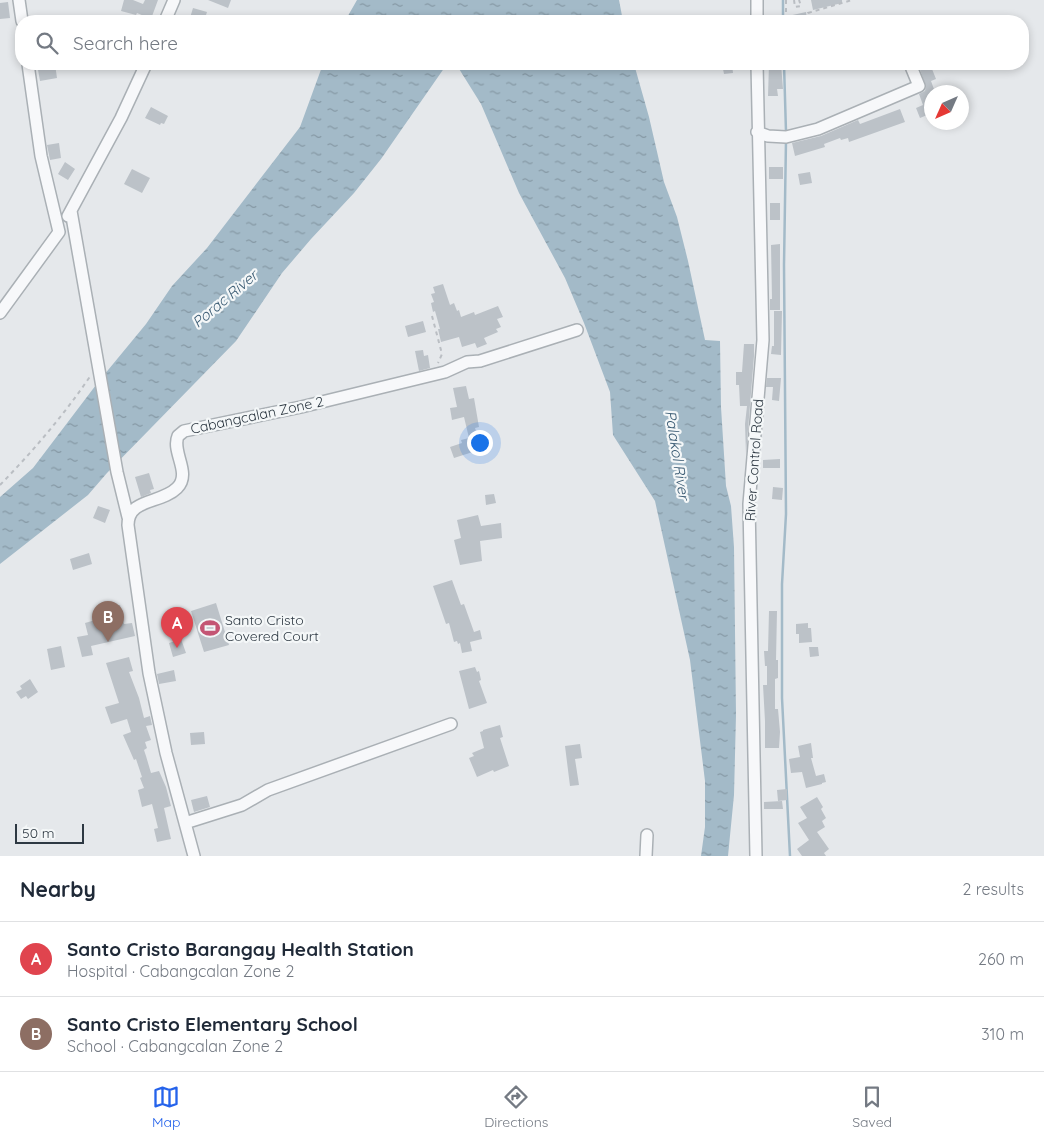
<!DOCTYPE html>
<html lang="en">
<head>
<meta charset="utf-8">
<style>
	:root { --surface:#fff; --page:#f6f6f7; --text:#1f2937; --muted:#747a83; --line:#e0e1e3; --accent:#2563eb }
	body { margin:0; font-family:Quicksand,sans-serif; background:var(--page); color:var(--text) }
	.compass { position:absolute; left:924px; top:85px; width:45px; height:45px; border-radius:50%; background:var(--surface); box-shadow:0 2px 8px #0003; rotate:225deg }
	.scale { position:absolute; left:15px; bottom:12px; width:69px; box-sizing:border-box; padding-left:5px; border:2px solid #2d3842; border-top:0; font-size:14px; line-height:18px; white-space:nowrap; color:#2d3842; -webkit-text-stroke:4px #f4f7f8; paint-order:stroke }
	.you { position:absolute; left:479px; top:442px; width:18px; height:18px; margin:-12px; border:4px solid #fff; border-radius:50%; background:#1a73e8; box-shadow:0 0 0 8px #1a73e833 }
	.badge { display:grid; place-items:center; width:32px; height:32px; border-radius:50%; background:var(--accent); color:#fff; font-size:16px; font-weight:700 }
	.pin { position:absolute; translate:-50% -41px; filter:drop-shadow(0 1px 2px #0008) }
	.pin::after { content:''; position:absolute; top:26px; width:18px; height:15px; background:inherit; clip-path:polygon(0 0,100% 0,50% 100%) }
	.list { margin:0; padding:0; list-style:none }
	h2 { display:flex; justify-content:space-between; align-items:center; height:65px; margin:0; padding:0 20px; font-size:21px }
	h2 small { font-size:16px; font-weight:400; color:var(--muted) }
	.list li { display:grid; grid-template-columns:32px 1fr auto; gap:15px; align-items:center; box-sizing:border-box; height:75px; padding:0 20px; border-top:1px solid var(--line) }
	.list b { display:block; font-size:19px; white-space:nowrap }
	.list p { margin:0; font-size:16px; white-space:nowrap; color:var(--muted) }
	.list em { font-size:16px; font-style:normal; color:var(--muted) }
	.icon { flex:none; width:28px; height:28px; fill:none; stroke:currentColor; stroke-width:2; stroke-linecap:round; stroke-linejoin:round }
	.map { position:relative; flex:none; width:1044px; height:856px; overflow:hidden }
	.search { position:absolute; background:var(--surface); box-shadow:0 2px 8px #0003; left:15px; right:15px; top:15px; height:55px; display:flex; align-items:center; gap:12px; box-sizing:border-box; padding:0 18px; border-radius:20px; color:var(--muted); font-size:19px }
	.sheet { height:215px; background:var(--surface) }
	nav { display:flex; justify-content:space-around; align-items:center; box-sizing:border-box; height:70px; border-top:1px solid var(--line); background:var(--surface); font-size:14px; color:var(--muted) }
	nav a { display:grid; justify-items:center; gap:2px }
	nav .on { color:var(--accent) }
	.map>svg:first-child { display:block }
</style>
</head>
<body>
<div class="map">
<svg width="1044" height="856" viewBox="0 0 1044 856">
	<defs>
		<pattern id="water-ripples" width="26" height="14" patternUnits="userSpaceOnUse" patternTransform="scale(1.25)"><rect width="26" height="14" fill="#a3bac8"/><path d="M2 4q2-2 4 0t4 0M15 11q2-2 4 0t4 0" fill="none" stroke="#8598a4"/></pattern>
	</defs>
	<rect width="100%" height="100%" fill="#e5e8eb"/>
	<!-- water -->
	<path fill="url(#water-ripples)" d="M357,0H619L623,21H345Z
		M323,64H447L381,159L354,193L311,239L282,273L236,341L107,473L88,495L0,564V497L33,468L99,381L146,324L172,286L207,248L300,127Z
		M456,64H634L649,117L664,182L677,217L688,261L705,340L720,341L721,407L726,486L731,506L734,547L736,715L734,795L728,856H701L705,827V781L690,660L655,501L613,435L610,392L584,323L565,278L519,193L481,104Z"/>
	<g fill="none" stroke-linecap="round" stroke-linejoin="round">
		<!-- stream -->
		<path stroke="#a3bac8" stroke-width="2.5" d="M783,0V21
			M784,64L786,132
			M786,140L784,265L786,514L782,584V698L790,856"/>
	</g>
	<!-- building -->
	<path fill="#bcc2c8" d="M124,0H133L143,4L145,0H158L151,19L137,13L136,15L121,11Z
		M208,0H231L228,8Z
		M811,0H842V3L813,10Z
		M8,2L10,18L0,19V3Z
		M193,8L207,12L204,21H189Z
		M806,12L807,20L779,21V18Z
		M37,64H55L57,78L40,81Z
		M722,64H732L733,73L724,74Z
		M769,64H781L783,89H777L778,96H768Z
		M918,64H930L936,79L931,81L935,92H932V113L920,118L916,108L923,105L919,94L925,91L926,86Z
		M151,107L168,116L164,124L161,123L160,125L145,118Z
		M900,109L905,122L849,142L848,138L841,140L840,138L824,144L825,147L795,156L792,143L821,136L858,120L860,124Z
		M59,143L61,158L50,160L47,145Z
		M65,162L75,169L68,180L58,174Z
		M769,167H783V179H769Z
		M132,169L150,178L142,193L124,184Z
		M810,172L812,183L800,185L798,174Z
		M770,203H780V220H770Z
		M780,244V310H770V299H772L771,245Z
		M443,284L450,305L454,303L457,311L459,310L461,317L474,312L475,315L498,306L503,317L497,319L501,327L496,329L498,332L484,338L487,344L477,348L475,343L462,347L459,337L441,342L438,329H440L435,311L433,312L431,303L434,302L431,294L435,293L433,287Z
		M774,311H782L781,355L771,354L772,346H774Z
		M423,321L426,332L408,337L405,326Z
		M744,344H754V356L746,454L745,424L747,406H740L739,385H736V372H742Z
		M423,350L424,356L428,355L430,368L419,371L415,351Z
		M767,378H781L779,401L772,400L773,387H766Z
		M466,386L469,399L474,398L479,427L475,428L482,449L454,458L450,447L462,443L461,440L469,438L464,417L452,420L450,408L457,407L453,388Z
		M780,459V468H763V460Z
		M149,473L154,489L150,490L151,493L141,497L135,477Z
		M773,487L783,488L782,500L772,499Z
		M494,494L496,503L486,505L485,495Z
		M98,506L110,510L105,523L93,518Z
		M478,515L481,526L501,523L502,538L480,541L482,561L460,565L454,540L461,538L457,520Z
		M89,553L92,564L73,570L70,559Z
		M452,580L461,605L464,604L474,632L480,630L482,639L470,642L472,651L462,653L460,643L458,644L457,641L454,642L449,623L446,624L433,586Z
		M216,603L229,645L204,652L191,611Z
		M120,605L124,624L132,623L135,636L91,646L93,655L82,657L77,637L88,635L85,623L99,619L97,609Z
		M769,611H777L776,660H778V678L775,679V709H778L780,732L779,748H765V721L763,685H767V666H765L764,651H768Z
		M808,623V628H811L812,642L799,643V634H796V624Z
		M181,639L186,653L173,657L169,643Z
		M61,646L65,667L51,670L47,649Z
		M809,647H818L819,656L810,657Z
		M129,657L133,671L129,672L139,698L144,718L150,716L152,725L146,726L151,740L145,742L147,748L144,750L146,756L151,773L159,771L166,787L171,806L164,808L171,839L157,842L154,829L158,828L152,804L142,807L138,790L144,788L140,778L142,777L136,759L134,760L123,735L131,732L127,719L111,724L105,707L119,703L106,663Z
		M475,667L477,672L479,671L481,680L479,681L487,703L469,709L459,671Z
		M174,670L176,681L159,684L157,674Z
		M30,679L38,692L28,699L26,696L21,699L16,692L22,689L20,686Z
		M500,725L503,737L500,738L509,766L494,772L493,770L477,777L469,758L474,756L472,753L484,748L480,732L483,731V730Z
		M204,732L205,744L191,745L190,733Z
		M811,743L813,758H811L816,776L824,774L826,782L822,783V784L806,788L802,772L791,773L789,759L800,757L798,746Z
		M580,744L582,758L575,759L579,785L570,786L565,746Z
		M787,789V800L778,801L777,790Z
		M207,796L210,807L194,812L191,800Z
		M817,797L823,807L821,809L826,818L822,821L825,827L817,832L829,849L824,853L826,856H802L797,849L809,840L798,823L807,818L800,807Z
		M782,801L783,809H764V802Z"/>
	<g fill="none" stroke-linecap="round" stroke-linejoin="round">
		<defs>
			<path id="minor" d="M19,0L22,21
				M165,21L174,0
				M757,21V0
				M757,132L768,136L786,137L818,129L919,86L910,64
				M71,211L117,472L128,517
				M68,216L121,118L146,64
				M0,313L59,232L41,156L28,64
				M185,823L242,805L268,790L451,724
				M194,856L166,753L149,673L128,525C128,498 161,504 177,488C192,473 171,452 178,436L184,431L301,407L445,372L467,362L480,361L577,330
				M646,856L647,835
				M756,856L749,504L763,340L757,64"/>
		</defs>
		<!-- minor casing -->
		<use href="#minor" stroke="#aab0b5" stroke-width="14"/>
		<!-- path -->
		<path stroke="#babec3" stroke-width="2" stroke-dasharray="4 4" stroke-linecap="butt" d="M786,0V21
			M794,0L795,7L801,6L799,0
			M809,21L808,13L852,0
			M785,64H788
			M432,316L442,354L438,363
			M0,485C33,451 64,415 91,375"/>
		<!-- minor -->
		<use href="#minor" stroke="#f7f8fa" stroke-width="11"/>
	</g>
	<!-- icons -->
	<defs>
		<symbol id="stadium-bare" viewBox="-9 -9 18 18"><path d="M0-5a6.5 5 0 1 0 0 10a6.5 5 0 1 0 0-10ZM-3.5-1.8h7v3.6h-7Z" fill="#c45574" stroke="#f4f7f8" stroke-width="2.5" paint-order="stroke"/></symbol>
	</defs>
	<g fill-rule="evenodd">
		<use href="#stadium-bare" x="196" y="614" width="28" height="28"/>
	</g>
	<g text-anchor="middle" stroke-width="4.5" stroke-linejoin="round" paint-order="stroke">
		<!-- street labels -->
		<g font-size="14" fill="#2d3842" stroke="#f4f7f8">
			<text transform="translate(257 415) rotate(-12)" y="5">Cabangcalan Zone 2</text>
			<text transform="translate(754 460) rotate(-86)" y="5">River Control Road</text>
		</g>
		<!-- poi labels -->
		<g font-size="14" fill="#2d3842" stroke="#f4f7f8" text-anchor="start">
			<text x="225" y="625">Santo Cristo<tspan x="225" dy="16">Covered Court</tspan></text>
		</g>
		<!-- water labels -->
		<g font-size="15" font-style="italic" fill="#3a5b73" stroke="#f4f7f8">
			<text transform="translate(225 299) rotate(-40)" y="5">Porac River</text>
			<text transform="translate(677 455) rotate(81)" y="5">Palakol River</text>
		</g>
	</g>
</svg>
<svg class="compass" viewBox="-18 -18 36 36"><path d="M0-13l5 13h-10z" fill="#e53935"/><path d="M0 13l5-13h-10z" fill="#747a83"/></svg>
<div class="scale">50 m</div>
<div class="you"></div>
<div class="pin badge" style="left:177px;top:648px;background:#e0444e">A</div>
<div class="pin badge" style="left:108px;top:642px;background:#8d6e63">B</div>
<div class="search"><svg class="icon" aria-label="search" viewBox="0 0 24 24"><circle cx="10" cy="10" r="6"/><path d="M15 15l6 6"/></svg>Search here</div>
</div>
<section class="sheet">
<h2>Nearby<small>2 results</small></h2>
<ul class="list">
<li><span class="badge" style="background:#e0444e">A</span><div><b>Santo Cristo Barangay Health Station</b><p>Hospital · Cabangcalan Zone 2</p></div><em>260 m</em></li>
<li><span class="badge" style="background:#8d6e63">B</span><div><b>Santo Cristo Elementary School</b><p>School · Cabangcalan Zone 2</p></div><em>310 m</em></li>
</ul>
</section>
<nav>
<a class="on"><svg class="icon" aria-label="map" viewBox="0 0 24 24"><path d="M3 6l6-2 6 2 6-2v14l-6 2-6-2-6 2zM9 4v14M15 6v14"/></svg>Map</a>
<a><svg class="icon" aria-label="directions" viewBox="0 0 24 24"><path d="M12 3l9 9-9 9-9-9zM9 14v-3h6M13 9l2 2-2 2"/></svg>Directions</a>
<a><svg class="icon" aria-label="saved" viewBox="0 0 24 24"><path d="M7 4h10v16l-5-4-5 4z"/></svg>Saved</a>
</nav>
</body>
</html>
